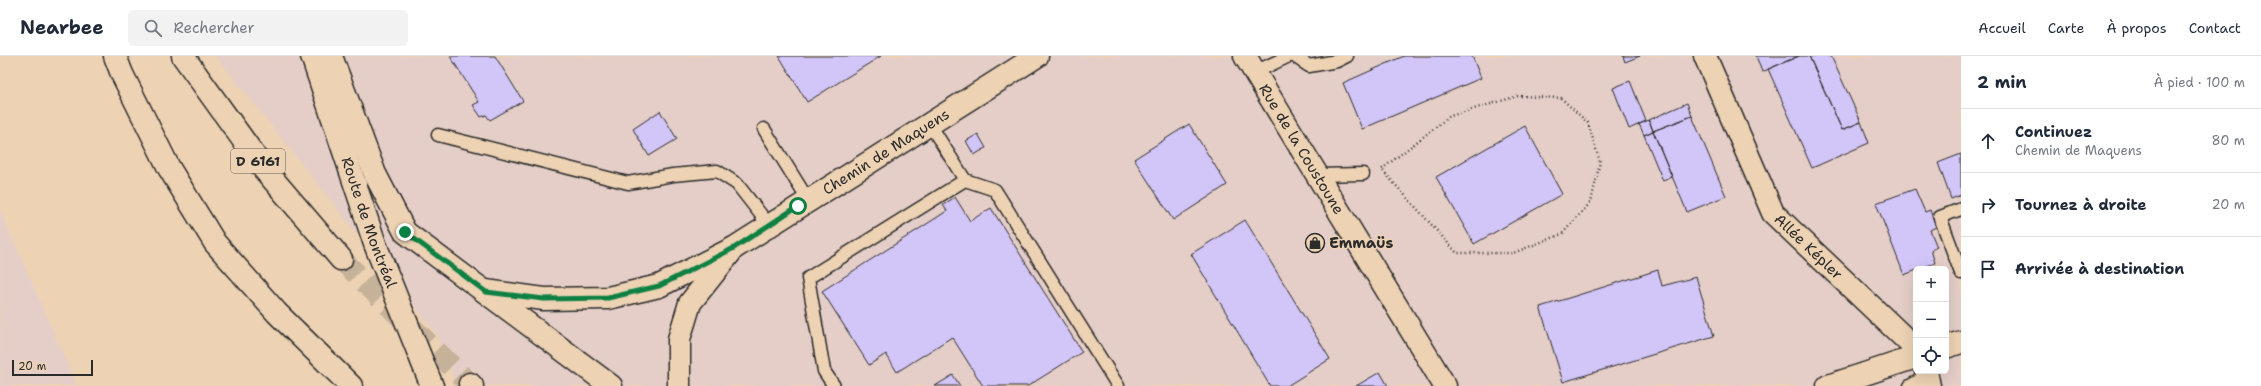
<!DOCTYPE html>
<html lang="fr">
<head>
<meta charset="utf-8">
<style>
	:root { --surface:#fff; --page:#f2f2f3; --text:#1f2937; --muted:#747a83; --line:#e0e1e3 }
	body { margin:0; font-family:"Shantell Sans",sans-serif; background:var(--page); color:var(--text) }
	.controls { position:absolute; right:12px; bottom:12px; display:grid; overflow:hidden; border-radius:6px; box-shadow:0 4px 16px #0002 }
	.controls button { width:36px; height:36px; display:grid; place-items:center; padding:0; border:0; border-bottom:1px solid var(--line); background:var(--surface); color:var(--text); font:20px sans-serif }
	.scale { position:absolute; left:12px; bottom:10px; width:81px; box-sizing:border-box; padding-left:4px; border:2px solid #2b2b2b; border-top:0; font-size:11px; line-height:14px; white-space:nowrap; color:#2b2b2b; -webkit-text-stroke:3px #edd2b4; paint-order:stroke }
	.stop { position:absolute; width:12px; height:12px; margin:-9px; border:3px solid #0b8043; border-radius:50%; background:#fff }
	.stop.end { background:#0b8043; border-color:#fff; box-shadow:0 1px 4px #0008 }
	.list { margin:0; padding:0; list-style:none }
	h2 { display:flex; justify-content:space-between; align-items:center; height:52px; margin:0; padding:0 16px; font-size:17px }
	h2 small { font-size:13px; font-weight:400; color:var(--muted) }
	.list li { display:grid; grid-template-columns:26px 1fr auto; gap:12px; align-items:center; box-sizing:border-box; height:64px; padding:0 16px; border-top:1px solid var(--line) }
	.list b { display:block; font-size:15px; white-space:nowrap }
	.list p { margin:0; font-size:13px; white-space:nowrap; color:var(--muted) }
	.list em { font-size:13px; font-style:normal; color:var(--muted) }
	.icon { flex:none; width:22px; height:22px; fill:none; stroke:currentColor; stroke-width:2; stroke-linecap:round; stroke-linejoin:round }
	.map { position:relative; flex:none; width:1961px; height:330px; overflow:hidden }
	header { display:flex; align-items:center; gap:24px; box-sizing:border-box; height:56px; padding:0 20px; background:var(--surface); border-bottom:1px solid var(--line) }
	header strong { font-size:19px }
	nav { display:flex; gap:22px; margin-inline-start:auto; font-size:14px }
	.search { width:280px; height:36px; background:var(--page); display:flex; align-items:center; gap:10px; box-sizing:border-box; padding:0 14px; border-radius:6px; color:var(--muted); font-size:15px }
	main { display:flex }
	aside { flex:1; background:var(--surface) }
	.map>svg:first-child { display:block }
</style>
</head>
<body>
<header>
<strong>Nearbee</strong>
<div class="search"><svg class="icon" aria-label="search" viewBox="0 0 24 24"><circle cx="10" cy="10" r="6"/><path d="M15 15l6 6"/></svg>Rechercher</div>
<nav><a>Accueil</a><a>Carte</a><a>À propos</a><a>Contact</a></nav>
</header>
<main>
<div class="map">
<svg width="1961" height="330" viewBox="0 0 1961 330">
	<rect width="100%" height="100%" fill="#edd2b4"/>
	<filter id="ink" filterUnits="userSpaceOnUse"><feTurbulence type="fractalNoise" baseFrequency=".025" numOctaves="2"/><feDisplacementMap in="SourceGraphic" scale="8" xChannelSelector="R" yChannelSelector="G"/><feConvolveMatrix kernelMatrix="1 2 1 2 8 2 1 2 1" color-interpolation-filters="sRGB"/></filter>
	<g filter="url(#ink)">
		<!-- built -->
		<path fill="#e5cec8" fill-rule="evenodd" d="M216,0H1961V330H457L436,277ZM1916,213H1946V315H1916Z
			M0,154L77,330H0Z"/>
		<!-- building -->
		<path fill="#d2c5f7" stroke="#2b2b2b" d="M450,0H495L523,45L490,64L486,59L481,61L473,49L479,46Z
			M779,0H881L807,46Z
			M1404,0H1472L1481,22L1362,73L1343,27Z
			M1623,0H1640L1625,6Z
			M1756,0H1799L1762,16Z
			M1799,0H1809L1842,74L1861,66L1869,87L1812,112L1768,13Z
			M1809,0H1831L1861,66L1842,74Z
			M1630,25L1646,65L1629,73L1613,32Z
			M1687,47L1692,60L1653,75L1649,64Z
			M660,55L677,83L649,100L633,73Z
			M1692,60L1726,140L1687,156L1653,75Z
			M1649,64L1653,75L1644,79L1639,68Z
			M1189,68L1227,129L1173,164L1134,103Z
			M1525,70L1562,138L1474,188L1436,121Z
			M1653,75L1672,121L1663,125L1644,79Z
			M978,78L986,92L974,99L966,85Z
			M1961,98V139L1951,143L1938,107Z
			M1915,133L1925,156L1930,154L1936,171L1930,174L1937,191L1931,194L1935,207L1904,219L1876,147Z
			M955,141L970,165L991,152L1082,296L1028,330H983L952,281L897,316L886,298L869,309L822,235L947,155L943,149Z
			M1245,164L1330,303L1287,330H1270L1191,198Z
			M1658,214L1662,230L1696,221L1714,280L1563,326L1540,251Z
			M1380,316L1388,330H1356Z
			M953,319L960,330H935Z"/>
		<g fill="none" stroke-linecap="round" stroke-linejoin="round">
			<!-- primary-tunnel -->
			<path stroke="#c6b199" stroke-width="22" stroke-dasharray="22 11" stroke-linecap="butt" d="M341,203L470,328"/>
			<defs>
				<path id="lane" d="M1294,0L1309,10L1337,5L1347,0
					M1255,16L1289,0
					M929,67L965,124L995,134L1118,330
					M764,73L808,144
					M438,79L628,127L673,119L717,115L737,128L769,169
					M1317,119L1363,118
					M1961,153L1940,161L1961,217
					M834,330L824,315L808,222L965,124
					M1910,330L1927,320"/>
				<g id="street">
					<path id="s1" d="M1245,0L1445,330"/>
					<path id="s2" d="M1705,0L1773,157L1916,293"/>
					<path id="s3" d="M486,235L544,243L608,242L659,230L734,192L1037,0"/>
					<path d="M1946,291L1961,286"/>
					<path d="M1926,315L1929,330"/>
					<path d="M679,330V283L690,247L730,197"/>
					<path d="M1828,330L1916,301"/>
				</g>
				<g id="secondary">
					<path d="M115,0L122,18L169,112L215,187L277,257L351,330"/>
					<path id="s4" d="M312,0L375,188L432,330"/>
					<path d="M331,0L375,118L405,176L611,330"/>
				</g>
				<path id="primary" d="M183,0L264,113L341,203
					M470,328L472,330"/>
			</defs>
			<!-- lane casing -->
			<use href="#lane" stroke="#2b2b2b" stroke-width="15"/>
			<!-- street casing -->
			<use href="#street" stroke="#2b2b2b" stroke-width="25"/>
			<!-- secondary casing -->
			<use href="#secondary" stroke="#2b2b2b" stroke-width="25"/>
			<!-- primary casing -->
			<use href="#primary" stroke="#2b2b2b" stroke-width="25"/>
			<!-- path -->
			<path stroke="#2b2b2b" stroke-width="2.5" stroke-dasharray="1 3" stroke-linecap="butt" d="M1382,113L1450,60L1518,40L1561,42L1588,67L1600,106L1591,146L1562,178L1513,197H1457L1383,115"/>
			<!-- lane -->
			<use href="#lane" stroke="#edd2b4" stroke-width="12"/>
			<!-- street -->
			<use href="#street" stroke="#edd2b4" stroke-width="22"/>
			<!-- secondary -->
			<use href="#secondary" stroke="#edd2b4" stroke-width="22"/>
			<!-- primary -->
			<use href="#primary" stroke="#edd2b4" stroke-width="22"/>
		</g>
	</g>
	<g fill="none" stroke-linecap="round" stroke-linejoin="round" filter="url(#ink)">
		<!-- route -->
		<path stroke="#0b8043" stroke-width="5" d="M405,176L486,236L544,243L608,242L659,230L734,192L798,150"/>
	</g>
	<!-- icons -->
	<defs>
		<symbol id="shop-ring" viewBox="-11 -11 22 22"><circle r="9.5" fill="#edd2b4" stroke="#2b2b2b" stroke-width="1.5"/><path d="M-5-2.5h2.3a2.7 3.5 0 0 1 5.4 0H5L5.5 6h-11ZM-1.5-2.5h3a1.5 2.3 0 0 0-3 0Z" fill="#2b2b2b"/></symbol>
	</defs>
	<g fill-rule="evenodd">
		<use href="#shop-ring" x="1304" y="176" width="22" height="22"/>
	</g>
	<g text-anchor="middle" stroke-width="3" stroke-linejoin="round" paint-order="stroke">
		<!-- shield labels -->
		<rect fill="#edd2b4" stroke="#655d54" stroke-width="1" x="231" y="93" width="54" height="24" rx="3"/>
		<g font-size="14" font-weight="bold" fill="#2b2b2b">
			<text x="258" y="110">D 6161</text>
		</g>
		<!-- street labels -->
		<g font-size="15" fill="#2b2b2b" stroke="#edd2b4">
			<text dy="5" stroke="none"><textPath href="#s1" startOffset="109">Rue de la Coustoune</textPath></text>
			<text dy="5" stroke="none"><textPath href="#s3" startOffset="439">Chemin de Maquens</textPath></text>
			<text dy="5" stroke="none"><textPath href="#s4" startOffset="176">Route de Montréal</textPath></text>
			<text dy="5" stroke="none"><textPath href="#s2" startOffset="220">Allée Képler</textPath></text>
		</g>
		<!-- poi labels -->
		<g font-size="15" font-weight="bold" fill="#2b2b2b" stroke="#edd2b4" text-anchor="start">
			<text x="1329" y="192">Emmaüs</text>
		</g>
	</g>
</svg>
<div class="controls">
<button>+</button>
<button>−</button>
<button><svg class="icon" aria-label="locate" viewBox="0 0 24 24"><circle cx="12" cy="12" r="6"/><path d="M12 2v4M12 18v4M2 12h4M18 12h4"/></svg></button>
</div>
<div class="scale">20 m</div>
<div class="stop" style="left:798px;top:150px"></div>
<div class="stop end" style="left:405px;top:176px"></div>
</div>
<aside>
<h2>2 min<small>À pied · 100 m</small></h2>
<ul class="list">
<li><svg class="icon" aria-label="ahead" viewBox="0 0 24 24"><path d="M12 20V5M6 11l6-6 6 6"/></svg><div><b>Continuez</b><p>Chemin de Maquens</p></div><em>80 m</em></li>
<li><svg class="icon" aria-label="right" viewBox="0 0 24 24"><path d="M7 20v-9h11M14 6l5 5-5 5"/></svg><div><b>Tournez à droite</b></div><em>20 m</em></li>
<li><svg class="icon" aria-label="arrive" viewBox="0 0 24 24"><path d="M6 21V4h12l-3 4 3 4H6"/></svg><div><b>Arrivée à destination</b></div></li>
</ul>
</aside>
</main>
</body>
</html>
